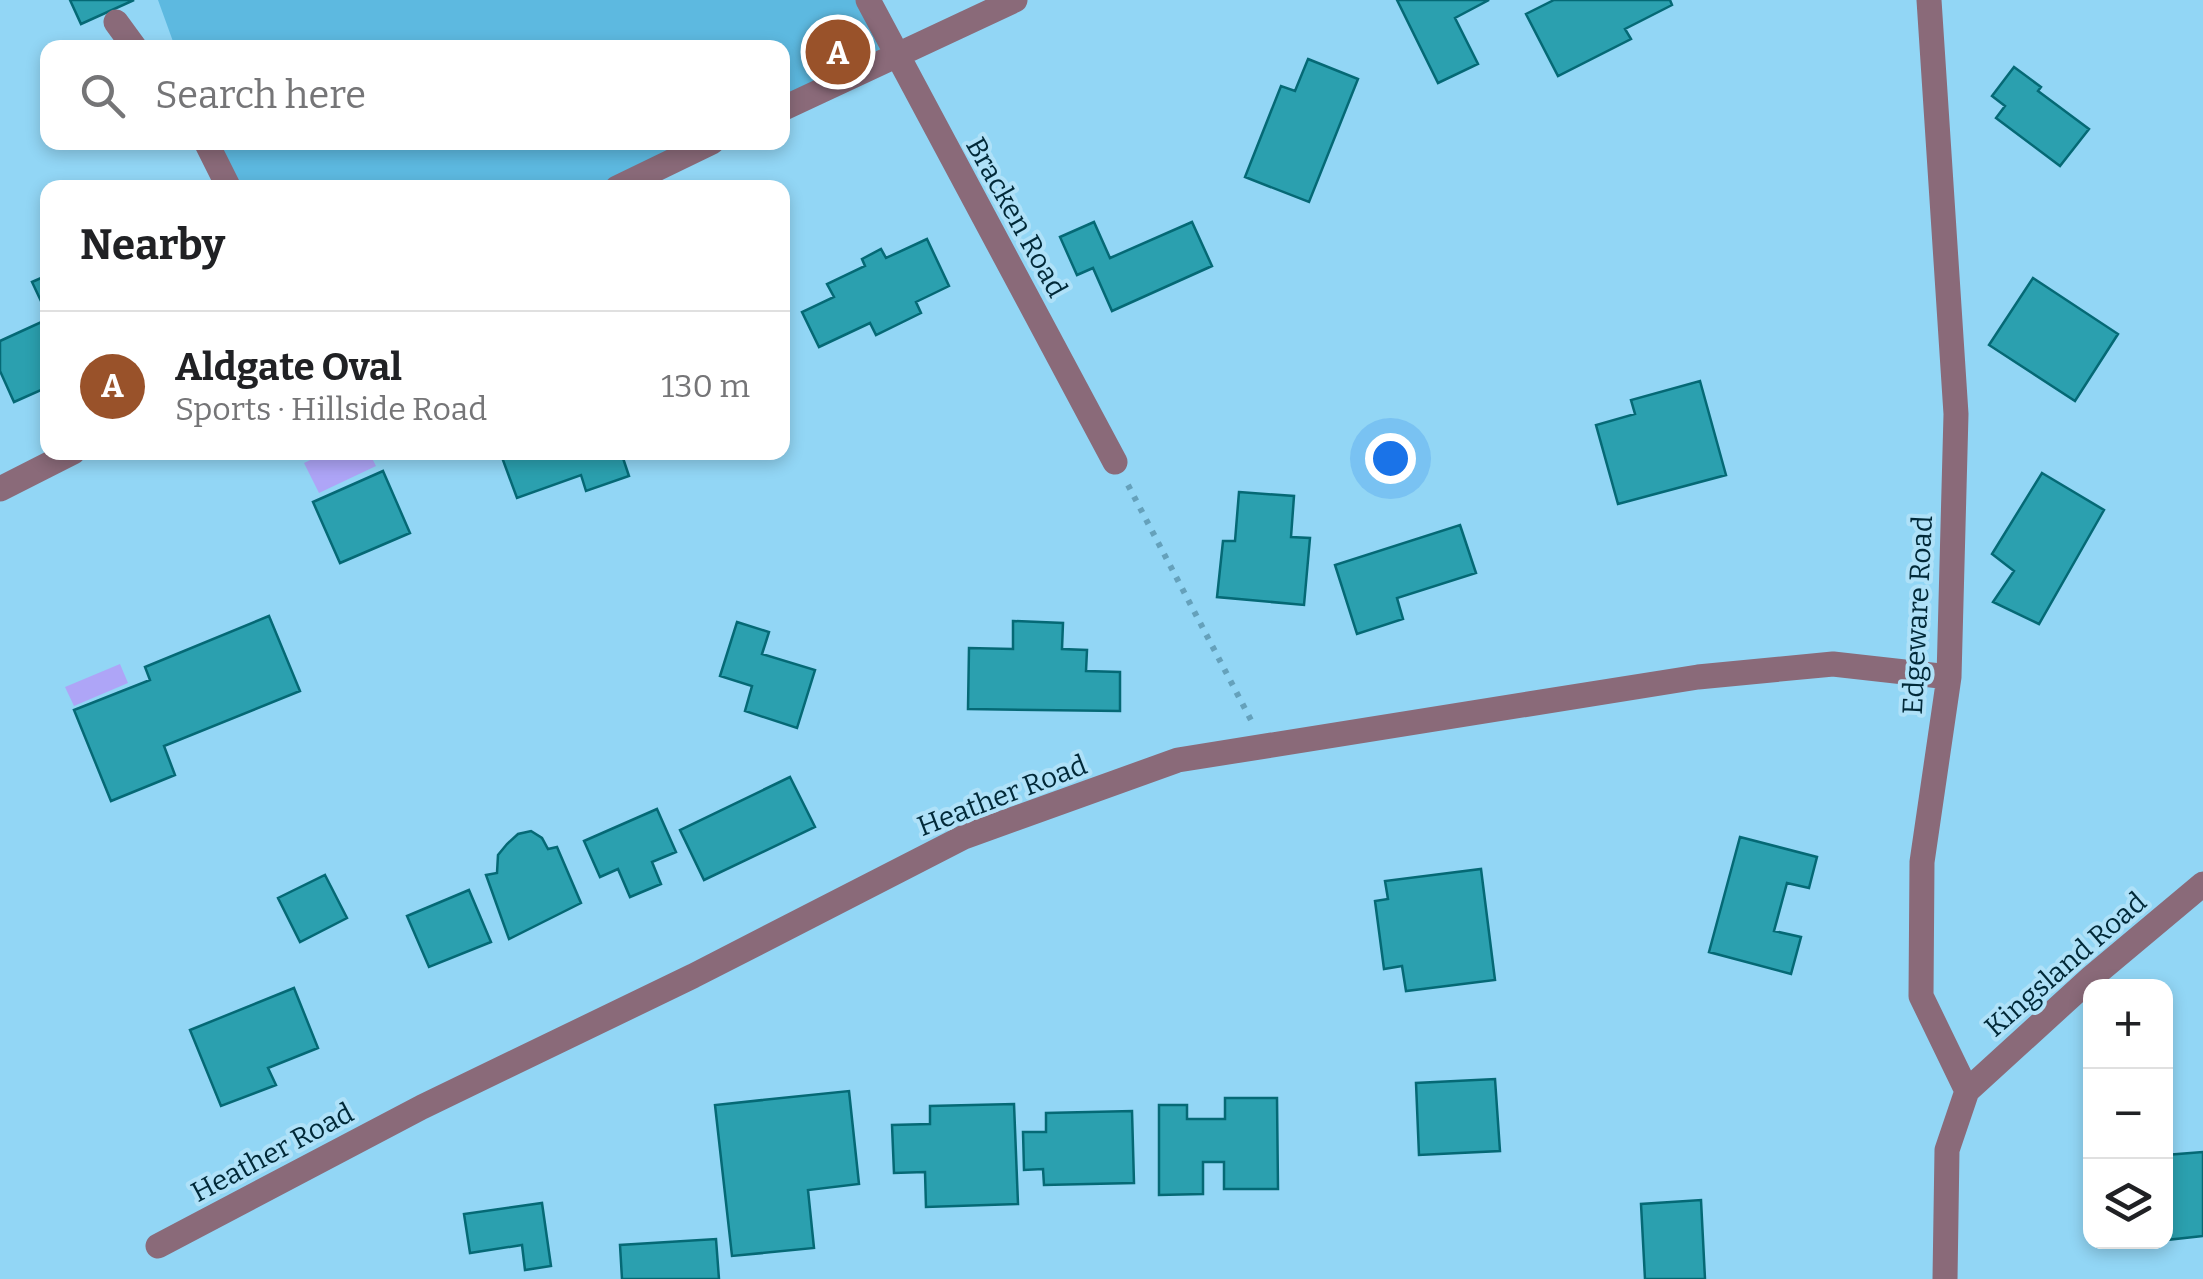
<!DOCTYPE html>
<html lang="en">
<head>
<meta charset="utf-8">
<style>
	:root { --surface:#fff; --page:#f2f2f2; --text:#202124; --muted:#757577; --line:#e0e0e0; --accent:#99522a }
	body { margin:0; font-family:Bitter,serif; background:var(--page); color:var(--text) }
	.controls { position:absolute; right:30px; bottom:30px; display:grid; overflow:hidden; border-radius:20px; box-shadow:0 5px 15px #0003 }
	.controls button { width:90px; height:90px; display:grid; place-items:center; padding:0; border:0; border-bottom:2px solid var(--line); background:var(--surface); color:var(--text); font:50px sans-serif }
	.you { position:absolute; left:1390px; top:458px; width:35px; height:35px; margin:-25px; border:8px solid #fff; border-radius:50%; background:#1a73e8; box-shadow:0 0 0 15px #1a73e833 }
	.badge { display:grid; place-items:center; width:65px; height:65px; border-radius:50%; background:var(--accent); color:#fff; font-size:32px; font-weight:700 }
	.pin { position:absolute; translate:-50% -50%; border:5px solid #fff; box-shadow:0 2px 10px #0006 }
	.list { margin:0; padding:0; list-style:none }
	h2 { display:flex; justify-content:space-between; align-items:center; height:130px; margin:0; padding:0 40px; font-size:42px }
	h2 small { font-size:32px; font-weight:400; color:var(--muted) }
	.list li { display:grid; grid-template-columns:65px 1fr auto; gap:30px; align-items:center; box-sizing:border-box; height:150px; padding:0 40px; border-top:2px solid var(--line) }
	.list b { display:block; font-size:38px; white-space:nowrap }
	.list p { margin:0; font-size:32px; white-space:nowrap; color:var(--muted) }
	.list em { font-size:32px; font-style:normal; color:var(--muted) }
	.icon { flex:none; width:55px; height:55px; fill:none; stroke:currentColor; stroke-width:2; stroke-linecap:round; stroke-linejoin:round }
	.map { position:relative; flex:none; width:2203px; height:1279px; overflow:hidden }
	.search { position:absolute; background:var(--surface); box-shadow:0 5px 15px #0003; left:40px; top:40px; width:750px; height:110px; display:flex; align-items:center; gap:25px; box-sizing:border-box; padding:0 35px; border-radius:20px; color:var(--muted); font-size:38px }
	.panel { position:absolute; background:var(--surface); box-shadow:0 5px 15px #0003; left:40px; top:180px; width:750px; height:280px; border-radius:20px }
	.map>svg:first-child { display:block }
</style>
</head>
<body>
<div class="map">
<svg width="2203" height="1279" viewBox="0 0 2203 1279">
	<rect width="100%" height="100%" fill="#92d6f5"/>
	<!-- green -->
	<path fill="#5db9e0" d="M158,0H868L895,56L783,109L782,48L175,47Z
		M210,143H712L617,188L229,187Z"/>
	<!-- water -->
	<path fill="#aea5f7" d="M369,452L376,466L319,493L304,463L325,453Z
		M120,664L128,683L74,706L65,687Z"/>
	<!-- building -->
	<path fill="#2ba0af" stroke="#056975" stroke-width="2.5" d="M70,0H134L81,24Z
		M1397,0H1489L1455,18L1478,64L1438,83Z
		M1554,0H1670L1672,5L1625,29L1631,39L1558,76L1526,14Z
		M1308,59L1358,79L1309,202L1245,177L1281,86L1295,91Z
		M2014,67L2041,87L2038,91L2089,129L2060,166L1996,118L2005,106L1992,96Z
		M1094,222L1110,258L1192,222L1212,266L1112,311L1093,268L1077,275L1060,237Z
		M927,239L949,286L916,302L921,313L876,335L870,323L819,347L802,312L834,297L827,284L865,266L862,259L881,249L886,258Z
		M48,275V316L32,282Z
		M2033,278L2118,334L2075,401L1989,345Z
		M48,319V387L14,402L0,371V341Z
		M1700,381L1726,475L1618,504L1596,425L1635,414L1631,400Z
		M500,452H621L629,476L586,491L581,475L517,498Z
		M383,471L410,533L340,563L313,502Z
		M2042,473L2104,510L2039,624L1993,602L2014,571L1992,554Z
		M1239,492L1294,496L1291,537L1310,538L1304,605L1217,597L1223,541H1235Z
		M1460,525L1476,573L1397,598L1403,619L1357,634L1335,565Z
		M269,616L300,691L164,746L175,775L111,801L74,710L150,680L145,667Z
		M1013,621L1063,623L1062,649L1087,650L1086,671L1120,672V711L968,709L969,648L1013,649Z
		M737,622L769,632L762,654L815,670L797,728L745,711L752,686L720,676Z
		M790,777L815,827L704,880L680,830Z
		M657,809L676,852L652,862L661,884L630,897L618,869L600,877L584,841Z
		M531,831L542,838L548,849L557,847L581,903L509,939L486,875L497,873L498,855L507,844L518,834Z
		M1740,837L1817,857L1809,888L1787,883L1774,931L1801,937L1791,974L1709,952Z
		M1481,869L1495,980L1406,991L1402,966L1384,969L1375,901L1388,899L1385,881Z
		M325,875L347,918L300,942L278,898Z
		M469,890L491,942L429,967L407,916Z
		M294,988L318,1048L268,1068L276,1085L221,1106L190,1030Z
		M1495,1079L1500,1151L1419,1155L1416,1083Z
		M849,1091L859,1184L808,1190L814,1248L732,1256L715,1105Z
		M1225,1098H1277L1278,1189H1224V1162H1203V1194L1159,1195V1105H1187V1119H1225Z
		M1014,1104L1018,1204L926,1207L925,1172L894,1173L892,1125L930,1124V1106Z
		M1132,1111L1134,1183L1044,1185L1043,1169L1024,1170L1023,1132H1046V1113Z
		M2203,1152V1236L2166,1240V1155Z
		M1701,1200L1705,1279H1645L1641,1204Z
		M542,1203L551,1266L525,1270L522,1245L470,1253L464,1214Z
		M716,1239L719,1279H622L620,1245Z"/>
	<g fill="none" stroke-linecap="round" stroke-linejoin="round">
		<!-- path -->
		<path stroke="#65a1bb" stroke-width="6" stroke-dasharray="5 8" stroke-linecap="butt" d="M1128,485L1252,722"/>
		<!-- minor -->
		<path stroke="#8a6a79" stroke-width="25" d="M868,0L1115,462
			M1929,0L1956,414L1949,677L1922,862L1921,996L1967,1091L1947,1150L1945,1279
			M116,22L135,48
			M782,109L1015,0
			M206,142L229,188
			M617,188L712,142
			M0,489L73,452
			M1967,1091L2092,977L2203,884
			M158,1246L422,1107L693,976L964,837L1178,760L1698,677L1833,664L1949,677"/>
	</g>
	<g text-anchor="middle" stroke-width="8" stroke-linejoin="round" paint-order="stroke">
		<!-- street labels -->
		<g font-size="28" fill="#012938" stroke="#afe1f8">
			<text transform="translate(1017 217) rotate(61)" y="10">Bracken Road</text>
			<text transform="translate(1917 615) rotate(-87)" y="10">Edgeware Road</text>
			<text transform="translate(1002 795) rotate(-21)" y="10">Heather Road</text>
			<text transform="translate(2065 964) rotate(-41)" y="10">Kingsland Road</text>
			<text transform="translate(272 1152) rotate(-28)" y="10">Heather Road</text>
		</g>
	</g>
</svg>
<div class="controls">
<button>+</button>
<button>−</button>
<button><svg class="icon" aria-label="layers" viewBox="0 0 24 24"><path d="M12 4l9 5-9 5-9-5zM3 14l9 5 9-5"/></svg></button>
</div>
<div class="you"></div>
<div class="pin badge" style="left:838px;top:52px">A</div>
<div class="search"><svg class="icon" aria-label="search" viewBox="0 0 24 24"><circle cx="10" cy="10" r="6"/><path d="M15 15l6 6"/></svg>Search here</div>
<section class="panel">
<h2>Nearby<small></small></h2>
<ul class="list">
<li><span class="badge">A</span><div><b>Aldgate Oval</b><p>Sports · Hillside Road</p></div><em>130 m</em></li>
</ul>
</section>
</div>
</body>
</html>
